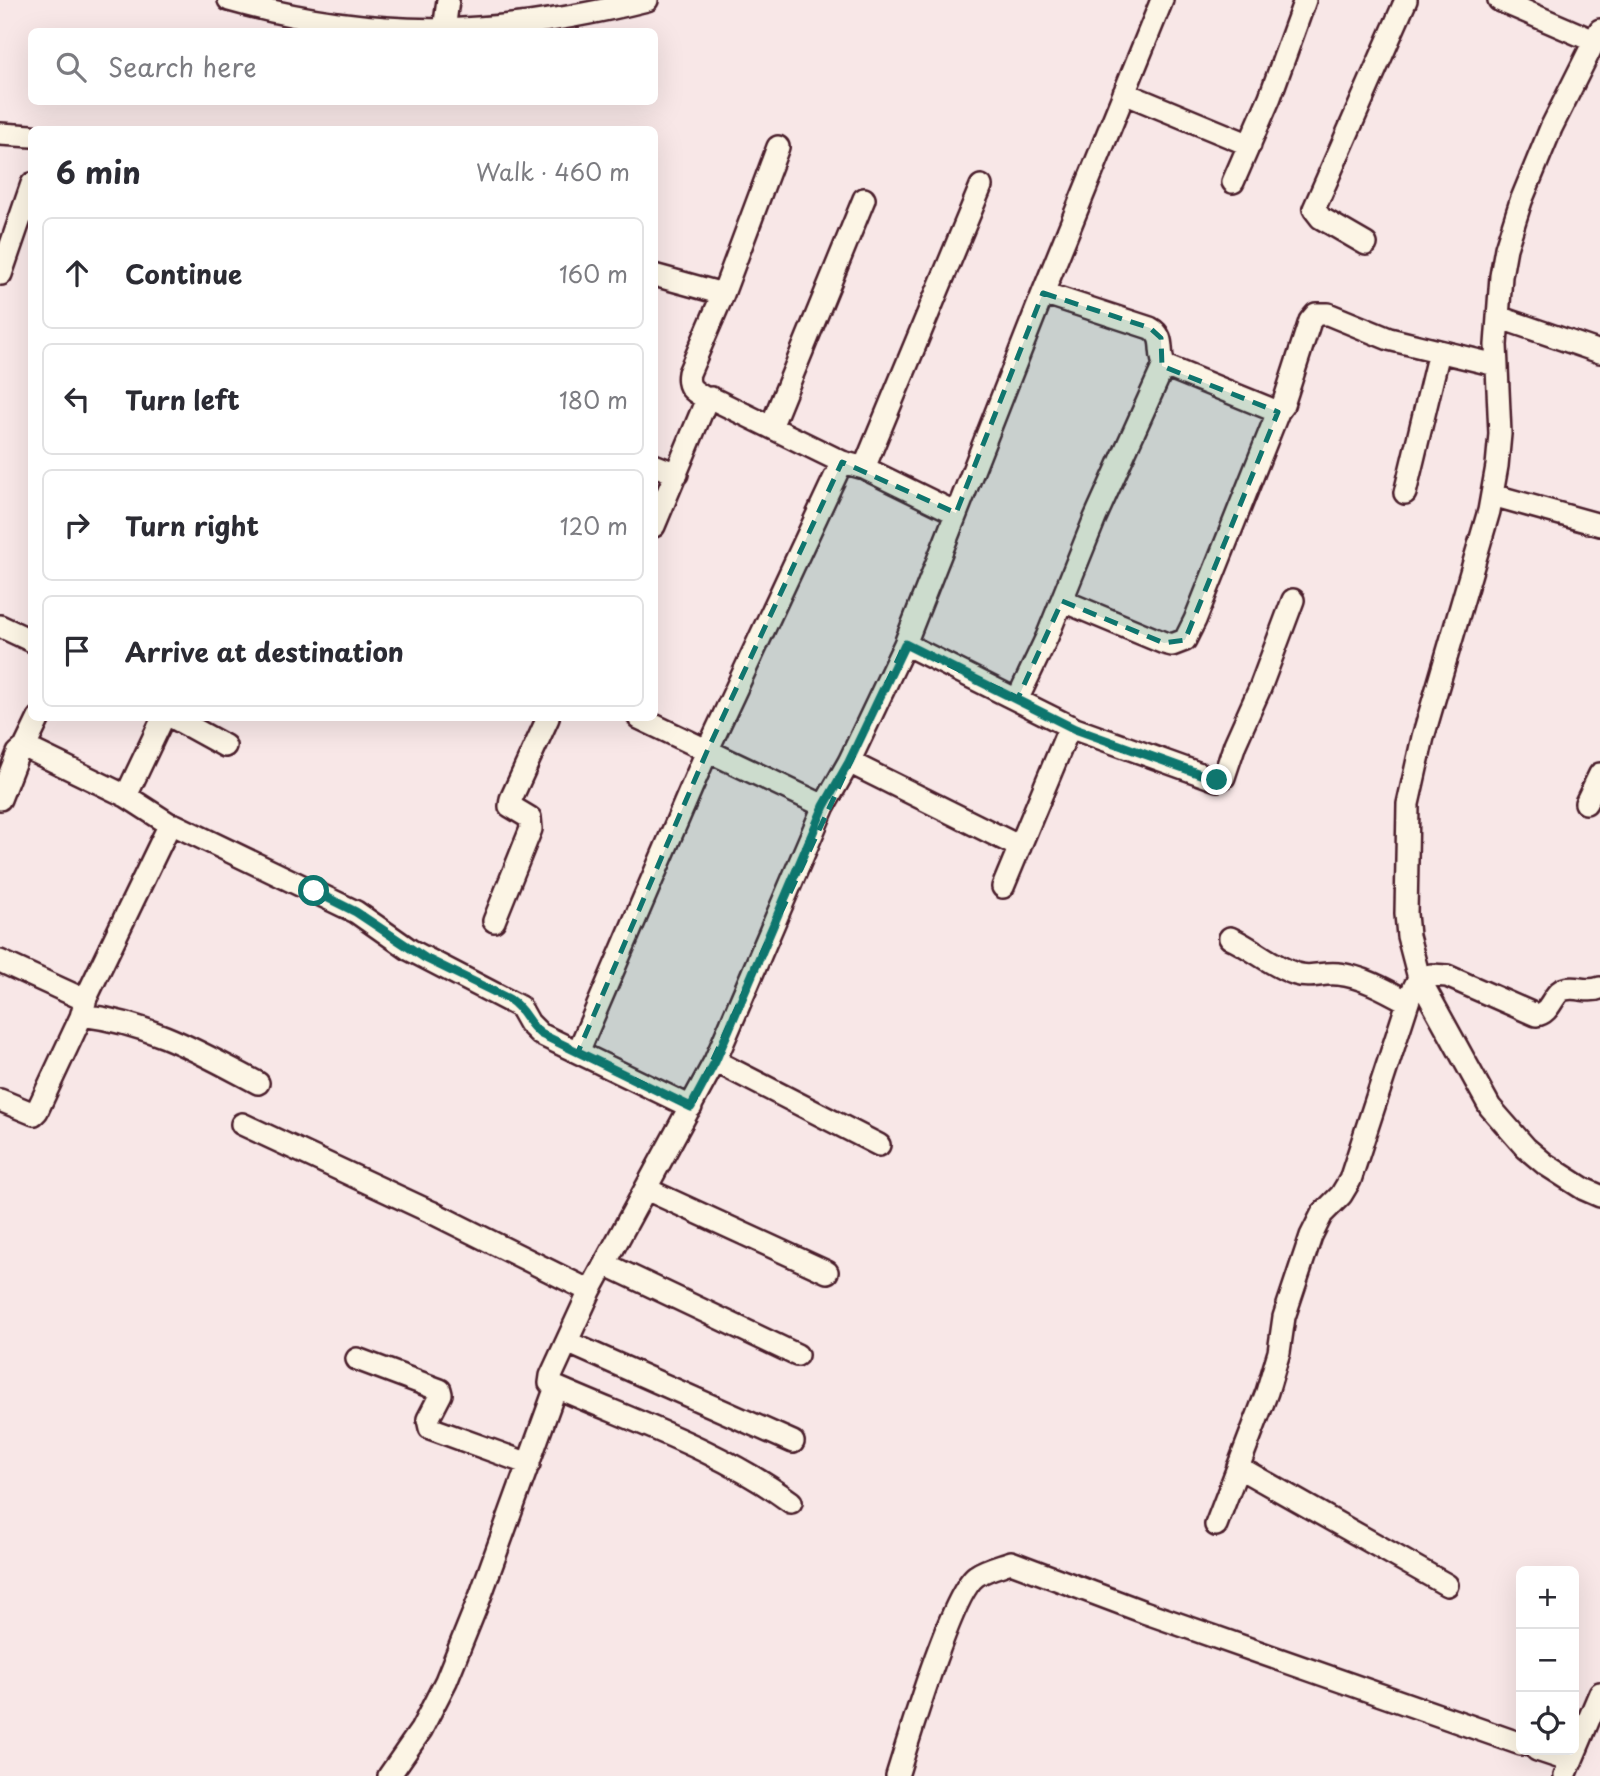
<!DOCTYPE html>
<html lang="en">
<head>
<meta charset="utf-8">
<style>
	:root { --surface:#fff; --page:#f2f2f3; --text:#2b2b33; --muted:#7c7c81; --line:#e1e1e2 }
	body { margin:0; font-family:"Playpen Sans",sans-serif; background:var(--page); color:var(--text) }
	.controls { position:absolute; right:21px; bottom:21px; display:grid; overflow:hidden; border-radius:10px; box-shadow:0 7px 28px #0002 }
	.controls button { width:63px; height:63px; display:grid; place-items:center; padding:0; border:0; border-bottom:2px solid var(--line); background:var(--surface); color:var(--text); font:35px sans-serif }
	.stop { position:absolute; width:21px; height:21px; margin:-16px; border:5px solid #0f766e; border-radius:50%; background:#fff }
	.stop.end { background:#0f766e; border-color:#fff; box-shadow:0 2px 7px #0008 }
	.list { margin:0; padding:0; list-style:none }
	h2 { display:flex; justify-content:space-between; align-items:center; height:91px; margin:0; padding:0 28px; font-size:30px }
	h2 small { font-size:23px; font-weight:400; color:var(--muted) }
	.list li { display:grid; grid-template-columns:46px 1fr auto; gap:21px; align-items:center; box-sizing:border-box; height:112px; margin:0 14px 14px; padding:0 14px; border:2px solid var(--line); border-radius:10px }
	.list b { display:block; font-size:26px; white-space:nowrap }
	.list em { font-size:23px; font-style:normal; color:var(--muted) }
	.icon { flex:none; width:38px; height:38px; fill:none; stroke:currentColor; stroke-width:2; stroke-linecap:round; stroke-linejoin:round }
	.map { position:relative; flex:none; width:1600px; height:1776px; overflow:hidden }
	.search { position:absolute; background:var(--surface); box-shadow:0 7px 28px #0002; left:28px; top:28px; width:630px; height:77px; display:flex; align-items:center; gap:18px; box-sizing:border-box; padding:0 24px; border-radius:10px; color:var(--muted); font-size:26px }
	.panel { position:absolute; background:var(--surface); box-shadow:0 7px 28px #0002; left:28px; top:126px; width:630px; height:595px; border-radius:10px }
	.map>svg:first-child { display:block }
</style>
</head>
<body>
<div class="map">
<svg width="1600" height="1776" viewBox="0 0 1600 1776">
	<rect width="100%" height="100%" fill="#f8e7e7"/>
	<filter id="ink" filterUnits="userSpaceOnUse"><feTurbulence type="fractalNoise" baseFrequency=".0143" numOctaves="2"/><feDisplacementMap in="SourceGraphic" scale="14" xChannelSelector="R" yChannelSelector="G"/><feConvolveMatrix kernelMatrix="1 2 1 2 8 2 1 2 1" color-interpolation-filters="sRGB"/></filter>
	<g filter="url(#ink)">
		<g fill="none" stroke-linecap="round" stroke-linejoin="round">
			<defs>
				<path id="street" d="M229,0C376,42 500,37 647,0
					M1499,0L1594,41
					M1600,30L1551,128L1521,201L1506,248L1501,276L1496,345L1500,434L1497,466L1489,511L1423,737L1408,804L1406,914L1408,936L1419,978L1490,1107L1526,1148L1545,1164L1584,1189L1600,1196
					M444,31L448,0
					M1124,93L1250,145
					M0,134L32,136
					M1233,182L1270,97L1305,0
					M1366,244L1321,218L1314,209L1406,0
					M1,274L32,184
					M654,275L723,294
					M1043,293L1150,328C1167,337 1157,353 1165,366L1278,412L1283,405L1310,321L1316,314H1328L1389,339L1496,365
					M1498,317L1600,352
					M707,399C695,392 686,389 689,373L723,294L778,147
					M771,427L864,199
					M654,465L677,474
					M864,468L956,513
					M1405,493L1439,352
					M1492,495L1600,525
					M654,526L707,399L711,398L842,462L864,468L981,186
					M1063,601L1164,643L1172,645L1185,640L1195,620L1278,412
					M0,626L32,641
					M905,644L1075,729L1217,780L1224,777L1235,744L1260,688L1293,600
					M1018,698L1047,637L1095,518L1164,365
					M174,718L225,746
					M639,718L824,806
					M25,747L39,718
					M849,762L1020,847
					M126,796L163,718
					M0,799L18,753L25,747L126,796L171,825
					M1586,803L1600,774
					M1003,887L1070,726
					M494,921L531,829L530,818L510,806L511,799L548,718
					M1230,938C1253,948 1271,966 1296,974C1311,979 1323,972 1338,974C1362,976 1388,991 1408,1002
					M0,961L85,1000L168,828L175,825L356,912L410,950L520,1007L529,1023L540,1034L691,1107
					M82,1015C152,1024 197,1051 258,1083
					M578,1052L708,749L842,462
					M715,1061L879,1145
					M0,1100L34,1114L37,1111L81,1017L85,1002
					M242,1124L431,1212L590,1291
					M646,1189L827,1272
					M605,1264L797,1355
					M567,1342L793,1442
					M357,1359L440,1390L441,1394L428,1419L430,1428L529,1464
					M556,1387C635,1422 720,1450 791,1502
					M1238,1467L1447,1585
					M1216,1525L1267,1392L1279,1352L1284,1317L1311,1236L1322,1214L1341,1195L1350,1180L1410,996L1419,978L1431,975L1447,976L1536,1015C1552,1013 1552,992 1565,989C1577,986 1588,993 1600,988
					M1537,1750L1570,1761
					M389,1776L421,1730L446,1681L480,1597L556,1387L550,1383L551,1376L590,1291L715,1061L824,806L849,762L905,644L1043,293L1162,0
					M897,1776C908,1741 952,1593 976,1576C986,1569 1000,1566 1011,1562L1144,1612L1521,1744
					M1565,1776L1600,1693"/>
			</defs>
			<!-- street casing -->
			<use href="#street" stroke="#4a1f2b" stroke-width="26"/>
			<!-- street -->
			<use href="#street" stroke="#fcf5e5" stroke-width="21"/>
		</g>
	</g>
	<g fill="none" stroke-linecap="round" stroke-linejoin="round" filter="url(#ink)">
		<!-- route -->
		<path stroke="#0f766e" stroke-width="9" d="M314,891L356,912L425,958L509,999C526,1010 526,1023 541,1034L691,1107L715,1062L824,806L849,762L905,644L1075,729L1217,780"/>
	</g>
	<!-- marked area -->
	<path fill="#0f766e" fill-opacity="0.2" stroke="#0f766e" stroke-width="5" stroke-dasharray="14 9" stroke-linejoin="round" d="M1043,293L1150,328L1161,338L1162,366L1278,412L1185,640L1164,643L1062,601L1018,698L905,644L691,1107L578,1052L708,749L842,462L956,513Z"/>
</svg>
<div class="controls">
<button>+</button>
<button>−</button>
<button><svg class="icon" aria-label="locate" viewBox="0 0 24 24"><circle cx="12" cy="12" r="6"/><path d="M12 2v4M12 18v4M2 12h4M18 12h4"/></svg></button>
</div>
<div class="stop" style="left:314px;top:891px"></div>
<div class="stop end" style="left:1217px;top:780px"></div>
<div class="search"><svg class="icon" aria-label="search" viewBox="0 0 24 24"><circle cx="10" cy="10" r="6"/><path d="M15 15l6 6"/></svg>Search here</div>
<section class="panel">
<h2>6 min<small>Walk · 460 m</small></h2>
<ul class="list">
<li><svg class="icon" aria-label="ahead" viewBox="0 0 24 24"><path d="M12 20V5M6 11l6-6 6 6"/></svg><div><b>Continue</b></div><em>160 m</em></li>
<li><svg class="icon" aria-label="left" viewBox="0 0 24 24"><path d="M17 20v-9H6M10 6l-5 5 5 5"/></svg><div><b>Turn left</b></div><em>180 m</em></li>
<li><svg class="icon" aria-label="right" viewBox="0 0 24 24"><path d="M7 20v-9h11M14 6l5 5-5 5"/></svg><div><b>Turn right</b></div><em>120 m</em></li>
<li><svg class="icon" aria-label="arrive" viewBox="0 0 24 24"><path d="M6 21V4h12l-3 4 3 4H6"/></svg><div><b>Arrive at destination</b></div></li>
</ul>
</section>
</div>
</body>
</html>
